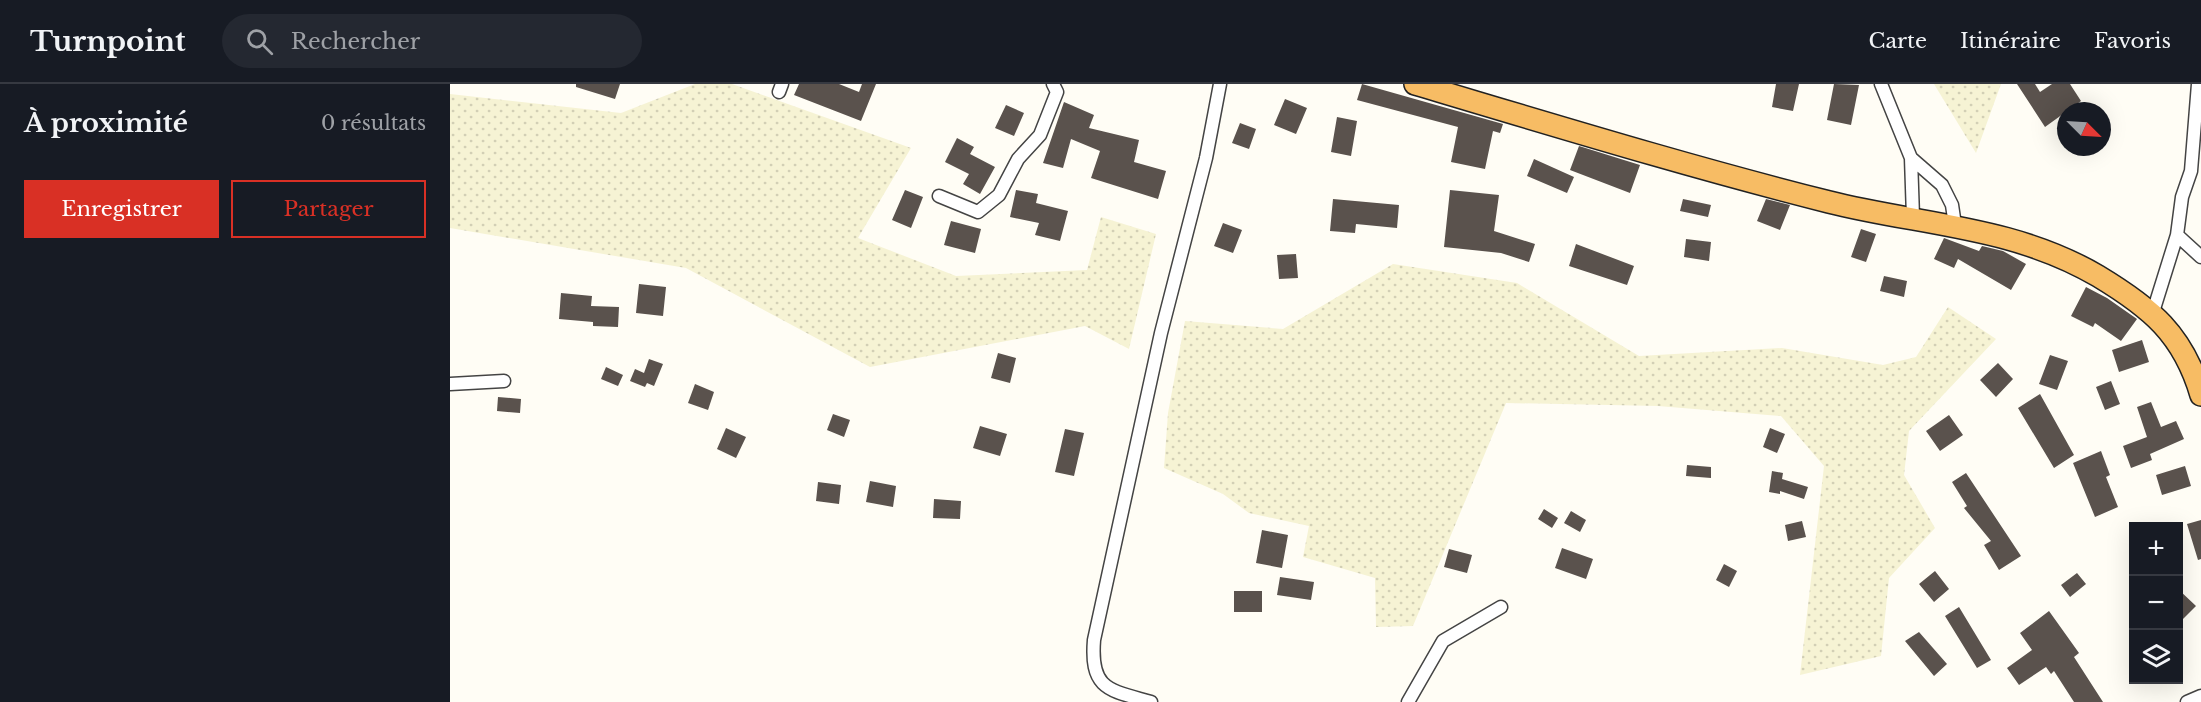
<!DOCTYPE html>
<html lang="fr">
<head>
<meta charset="utf-8">
<style>
	:root { --surface:#171b24; --page:#242831; --text:#f1f3f6; --muted:#9ea1a6; --line:#363941; --accent:#d93025 }
	body { margin:0; font-family:"Libre Baskerville",serif; background:var(--page); color:var(--text) }
	.controls { position:absolute; right:18px; bottom:18px; display:grid; overflow:hidden; border-radius:0px; box-shadow:0 6px 24px #0002 }
	.controls button { width:54px; height:54px; display:grid; place-items:center; padding:0; border:0; border-bottom:2px solid var(--line); background:var(--surface); color:var(--text); font:30px sans-serif }
	.compass { position:absolute; left:1607px; top:18px; width:54px; height:54px; border-radius:50%; background:var(--surface); box-shadow:0 6px 24px #0002; rotate:114deg }
	.list { margin:0; padding:0; list-style:none }
	h2 { display:flex; justify-content:space-between; align-items:center; height:78px; margin:0; padding:0 24px; font-size:26px }
	h2 small { font-size:20px; font-weight:400; color:var(--muted) }
	.actions { display:flex; gap:12px; padding:18px 24px }
	.actions a { flex:1; padding:14px 0; border:2px solid var(--accent); border-radius:0px; text-align:center; font-size:21px; color:var(--accent) }
	.actions .main { background:var(--accent); color:#fff }
	.icon { flex:none; width:33px; height:33px; fill:none; stroke:currentColor; stroke-width:2; stroke-linecap:round; stroke-linejoin:round }
	.map { position:relative; flex:none; width:1751px; height:618px; overflow:hidden }
	header { display:flex; align-items:center; gap:36px; box-sizing:border-box; height:84px; padding:0 30px; background:var(--surface); border-bottom:2px solid var(--line) }
	header strong { font-size:28px }
	nav { display:flex; gap:33px; margin-inline-start:auto; font-size:21px }
	.search { width:420px; height:54px; background:var(--page); display:flex; align-items:center; gap:15px; box-sizing:border-box; padding:0 21px; border-radius:33px; color:var(--muted); font-size:22px }
	main { display:flex }
	aside { flex:1; background:var(--surface) }
	.map>svg:first-child { display:block }
</style>
</head>
<body>
<header>
<strong>Turnpoint</strong>
<div class="search"><svg class="icon" aria-label="search" viewBox="0 0 24 24"><circle cx="10" cy="10" r="6"/><path d="M15 15l6 6"/></svg>Rechercher</div>
<nav><a>Carte</a><a>Itinéraire</a><a>Favoris</a></nav>
</header>
<main>
<aside>
<h2>À proximité<small>0 résultats</small></h2>
<ul class="list">
</ul>
<div class="actions"><a class="main">Enregistrer</a><a>Partager</a></div>
</aside>
<div class="map">
<svg width="1751" height="618" viewBox="0 0 1751 618">
	<defs>
		<pattern id="farmland-dots" width="8" height="8" patternUnits="userSpaceOnUse" patternTransform="scale(1.5)"><rect width="8" height="8" fill="#f6f3d4"/><path d="M2 2h.1M6 6h.1" fill="none" stroke="#d2cfb5" stroke-width="1.8" stroke-linecap="round"/></pattern>
	</defs>
	<rect width="100%" height="100%" fill="#fffdf5"/>
	<!-- farmland -->
	<path fill="url(#farmland-dots)" d="M245,0H282L461,64L408,154L506,192L637,186L651,133L706,150L679,265L635,242L420,283L236,184L0,144V10L171,29Z
		M1484,0H1551L1526,69Z
		M943,180L1067,199L1189,272L1332,264L1433,281L1466,273L1498,223L1546,255L1459,347L1454,391L1485,444L1439,494L1431,572L1350,591L1374,382L1331,332L1208,322L1056,319L963,542L926,543L925,494L853,473L859,442L799,429L773,410L714,384L718,329L735,237L833,245Z"/>
	<!-- building -->
	<path fill="#5a524d" d="M126,0H170L165,15L126,3Z
		M349,0H389L409,8L412,0H426L411,37L344,11Z
		M912,0L1053,40L1050,49L1043,47L1035,85L1001,78L1008,43L907,16Z
		M1326,0H1349L1343,27L1322,23Z
		M1384,0L1409,1L1401,41L1377,36Z
		M1567,0H1585L1590,8L1602,0H1620L1631,17L1595,43Z
		M835,15L857,24L846,50L824,41Z
		M614,18L644,31L639,44L689,56L684,78L716,87L708,115L641,94L650,67L621,55L613,84L593,79Z
		M556,21L574,29L564,52L545,44Z
		M887,33L907,37L901,72L881,68Z
		M790,39L806,45L799,65L782,59Z
		M507,54L524,63L520,70L545,83L530,110L513,100L519,90L495,78Z
		M1129,62L1190,81L1180,109L1120,86Z
		M1084,75L1124,93L1117,109L1077,92Z
		M455,106L473,113L461,144L442,136Z
		M566,106L588,110L586,119L618,127L610,157L585,151L589,139L560,133Z
		M1000,106L1049,111L1044,147L1085,160L1079,178L1051,169L994,163Z
		M883,115L949,121L947,144L906,140L905,149L880,147Z
		M1233,115L1261,121L1258,133L1230,127Z
		M1316,115L1340,121L1330,146L1307,137Z
		M501,137L531,145L525,169L494,161Z
		M773,139L792,146L783,169L764,162Z
		M1411,145L1426,150L1416,178L1401,173Z
		M1494,154L1529,167L1532,162L1553,167L1576,180L1561,206L1508,175L1504,184L1484,175Z
		M1236,155L1261,158L1259,177L1234,173Z
		M1126,160L1184,182L1177,201L1119,182Z
		M846,170L848,194L829,195L827,171Z
		M1434,192L1457,197L1454,213L1430,207Z
		M189,200L216,203L213,232L186,229Z
		M1636,203L1657,214L1687,235L1671,257L1645,239L1643,243L1621,232Z
		M111,209L142,212L141,222L169,223L168,243L143,242V238L109,235Z
		M1692,256L1699,278L1669,288L1662,266Z
		M548,269L566,274L560,299L541,294Z
		M1600,271L1618,277L1607,306L1589,300Z
		M199,275L213,280L204,302L197,299L195,303L180,297L185,285L194,289Z
		M1548,279L1563,295L1546,313L1530,296Z
		M156,283L173,291L168,302L151,295Z
		M1661,297L1670,320L1655,326L1646,303Z
		M245,300L264,308L258,326L238,319Z
		M1590,310L1624,371L1604,384L1568,324Z
		M48,313L71,315L70,329L47,327Z
		M1701,318L1711,343L1726,337L1734,355L1700,370L1702,376L1681,384L1673,362L1697,353L1687,323Z
		M383,330L400,336L394,353L377,346Z
		M1499,331L1513,351L1490,367L1476,347Z
		M530,342L557,350L550,372L523,364Z
		M276,344L296,353L286,374L267,365Z
		M1320,344L1335,350L1327,369L1313,363Z
		M615,345L634,349L624,392L605,388Z
		M1651,367L1660,391L1656,393L1668,423L1645,433L1623,379Z
		M1237,381L1261,383V394L1236,392Z
		M1735,382L1741,402L1712,411L1706,391Z
		M1322,387L1333,389L1332,395L1358,403L1354,415L1330,407V410L1319,408Z
		M1516,389L1571,472L1549,486L1534,461L1541,457L1514,424L1517,422L1502,398Z
		M420,397L446,402L443,423L416,418Z
		M368,398L391,401L389,420L366,417Z
		M484,415L511,417L510,435L483,434Z
		M1094,425L1108,434L1102,444L1088,435Z
		M1121,427L1136,436L1130,448L1114,439Z
		M1751,436V475L1748,476L1737,440Z
		M1352,437L1356,453L1338,457L1335,441Z
		M812,446L838,451L832,484L806,479Z
		M1112,464L1143,475L1136,495L1105,484Z
		M999,465L1022,471L1017,489L994,483Z
		M1274,480L1287,487L1279,503L1266,496Z
		M1485,487L1499,505L1484,518L1469,500Z
		M1627,489L1636,500L1620,513L1611,501Z
		M830,493L864,498L861,516L827,511Z
		M1728,505L1746,522L1728,540Z
		M784,507H812V528H784Z
		M1509,523L1541,576L1527,584L1495,532Z
		M1599,527L1629,569L1624,573L1653,618H1624L1604,587L1601,590L1596,583L1569,601L1557,584L1582,566L1570,549Z
		M1469,548L1497,580L1484,592L1455,557Z"/>
	<g fill="none" stroke-linecap="round" stroke-linejoin="round">
		<defs>
			<path id="minor" d="M1431,0L1461,74L1492,101L1502,121L1505,141
				M329,8L332,0
				M1461,74L1463,133
				M489,112L528,128L549,111L568,75L590,51L607,8L603,0
				M1727,151L1751,173
				M1703,228L1727,151L1732,113L1741,87L1748,0
				M0,300L54,297
				M701,618C659,606 640,606 644,556L711,249L756,74L770,0
				M958,618L993,557L1051,523
				M1737,618L1751,612"/>
			<path id="trunk" d="M965,0C1103,41 1240,83 1379,118C1470,141 1563,142 1648,192C1701,224 1733,250 1751,311"/>
		</defs>
		<!-- minor casing -->
		<use href="#minor" stroke="#444" stroke-width="15"/>
		<!-- trunk casing -->
		<use href="#trunk" stroke="#222" stroke-width="24"/>
		<!-- minor -->
		<use href="#minor" stroke="#fff" stroke-width="12"/>
		<!-- trunk -->
		<use href="#trunk" stroke="#f7bc64" stroke-width="21"/>
	</g>
</svg>
<div class="controls">
<button>+</button>
<button>−</button>
<button><svg class="icon" aria-label="layers" viewBox="0 0 24 24"><path d="M12 4l9 5-9 5-9-5zM3 14l9 5 9-5"/></svg></button>
</div>
<svg class="compass" viewBox="-18 -18 36 36"><path d="M0-13l5 13h-10z" fill="#e53935"/><path d="M0 13l5-13h-10z" fill="#9ea1a6"/></svg>
</div>
</main>
</body>
</html>
